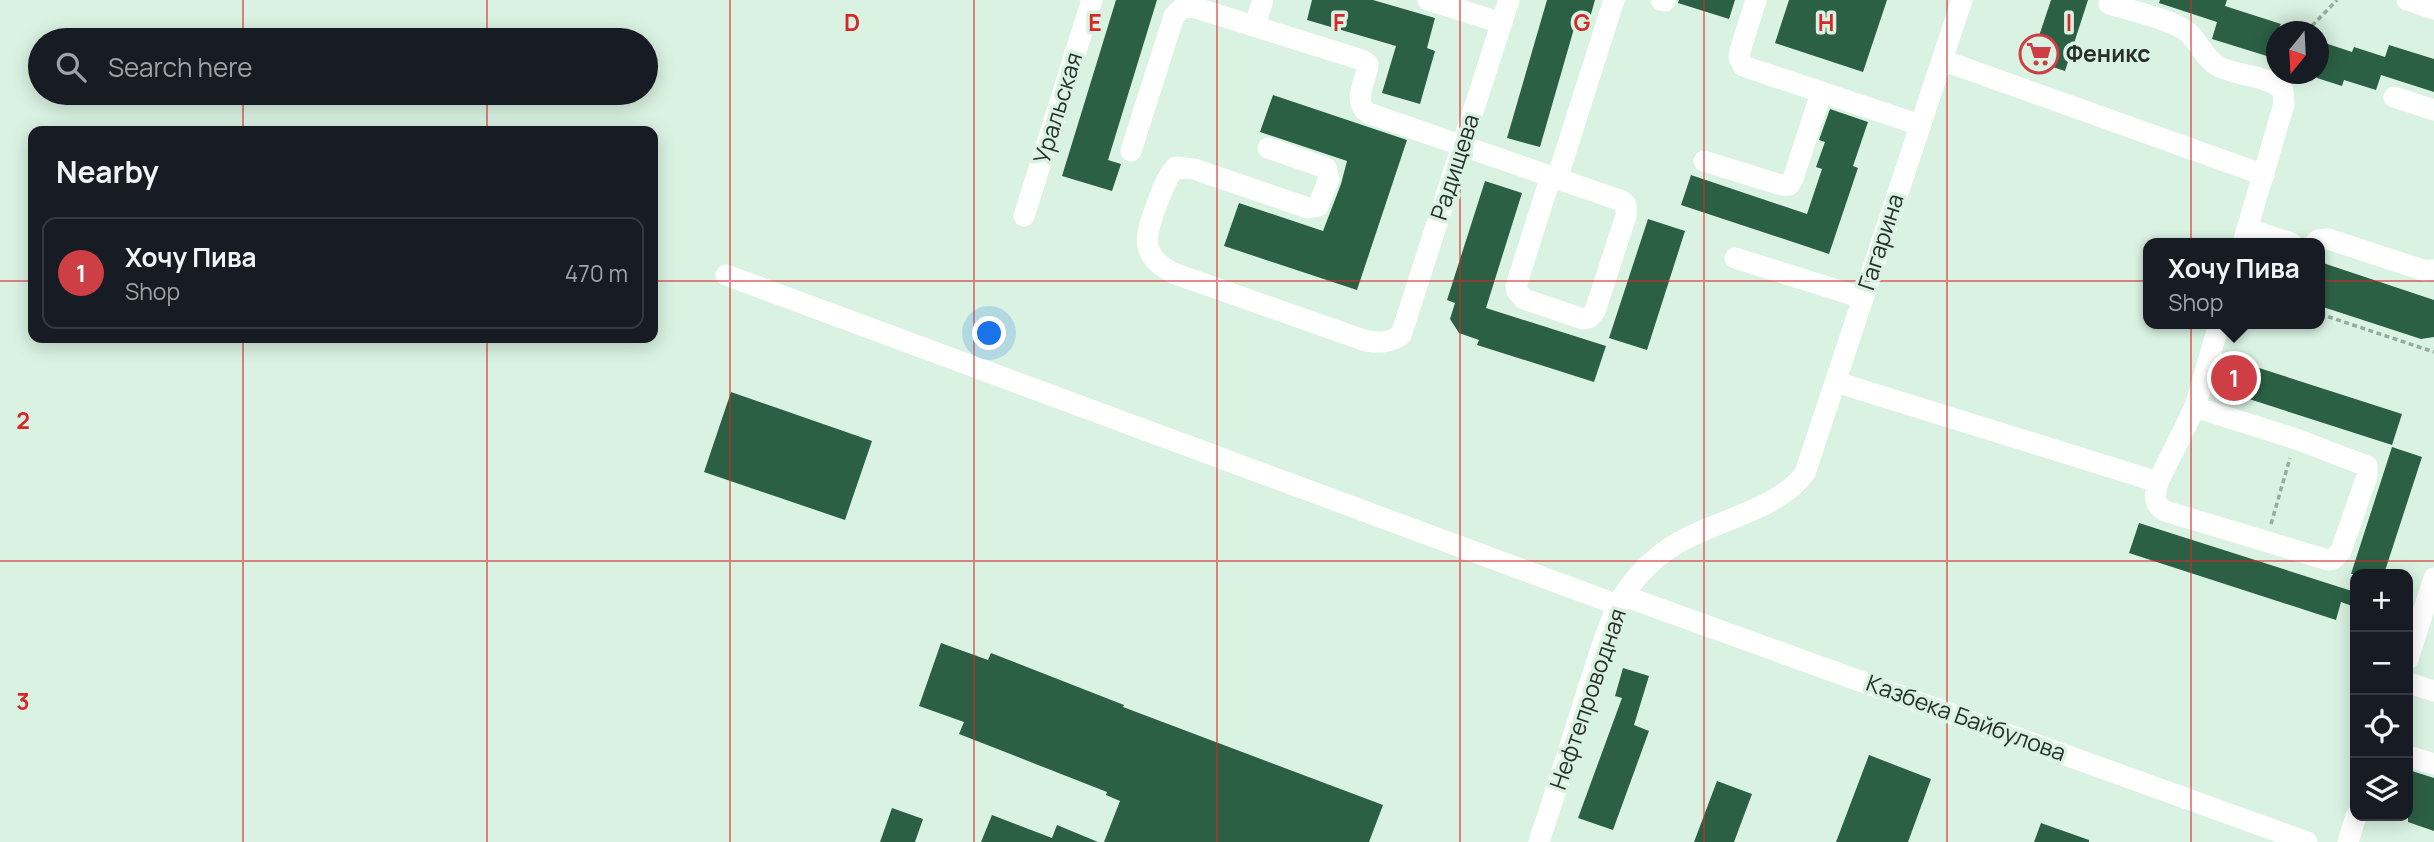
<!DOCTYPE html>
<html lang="en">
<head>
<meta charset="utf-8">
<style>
	:root { --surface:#171b24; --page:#242831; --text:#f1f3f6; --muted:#9ea1a6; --line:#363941; --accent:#ce3f45 }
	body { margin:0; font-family:Manrope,sans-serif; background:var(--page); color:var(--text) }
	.controls { position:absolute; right:21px; bottom:21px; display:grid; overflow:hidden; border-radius:14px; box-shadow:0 4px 18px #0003 }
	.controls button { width:63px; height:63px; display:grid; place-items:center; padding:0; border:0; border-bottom:2px solid var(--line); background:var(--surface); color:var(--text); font:35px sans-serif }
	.compass { position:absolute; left:2266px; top:21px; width:63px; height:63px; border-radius:50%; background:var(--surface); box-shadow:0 4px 18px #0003; rotate:198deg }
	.you { position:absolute; left:990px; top:334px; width:24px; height:24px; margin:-18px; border:5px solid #fff; border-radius:50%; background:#1a73e8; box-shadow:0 0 0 10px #1a73e833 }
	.badge { display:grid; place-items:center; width:46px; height:46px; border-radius:50%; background:var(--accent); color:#fff; font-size:23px; font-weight:700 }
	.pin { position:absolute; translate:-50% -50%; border:4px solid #fff; box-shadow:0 2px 7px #0006 }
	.popup { position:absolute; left:2143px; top:238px; width:182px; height:91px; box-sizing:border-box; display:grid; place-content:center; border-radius:14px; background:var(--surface); filter:drop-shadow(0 2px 5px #0005); font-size:23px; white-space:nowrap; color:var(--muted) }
	.popup b { font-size:26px; color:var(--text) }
	.popup::after { content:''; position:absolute; left:50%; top:100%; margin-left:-14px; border:14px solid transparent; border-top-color:var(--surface) }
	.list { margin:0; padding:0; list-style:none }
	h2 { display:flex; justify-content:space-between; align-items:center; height:91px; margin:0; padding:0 28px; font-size:30px }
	h2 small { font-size:23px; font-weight:400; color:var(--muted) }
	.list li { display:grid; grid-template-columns:46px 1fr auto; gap:21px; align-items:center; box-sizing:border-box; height:112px; margin:0 14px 14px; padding:0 14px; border:2px solid var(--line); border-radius:14px }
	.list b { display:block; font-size:26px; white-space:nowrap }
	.list p { margin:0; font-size:23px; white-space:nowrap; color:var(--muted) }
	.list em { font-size:23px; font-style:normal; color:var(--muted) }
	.icon { flex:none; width:38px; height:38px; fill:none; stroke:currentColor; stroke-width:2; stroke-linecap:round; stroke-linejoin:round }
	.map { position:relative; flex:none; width:2434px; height:842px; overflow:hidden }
	.search { position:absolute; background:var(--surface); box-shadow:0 4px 18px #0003; left:28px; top:28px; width:630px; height:77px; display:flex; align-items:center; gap:18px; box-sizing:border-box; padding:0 24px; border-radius:38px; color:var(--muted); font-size:26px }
	.panel { position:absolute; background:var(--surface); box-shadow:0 4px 18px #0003; left:28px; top:126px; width:630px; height:217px; border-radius:14px }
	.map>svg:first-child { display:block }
</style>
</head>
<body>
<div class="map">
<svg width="2434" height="842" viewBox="0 0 2434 842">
	<rect width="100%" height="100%" fill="#d9f2e2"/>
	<!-- building -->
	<path fill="#2c6044" d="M1116,0H1157L1108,160L1121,164L1112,191L1062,176Z
		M1312,0H1373L1435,18L1427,48L1435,51L1420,104L1382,93L1396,46L1307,20Z
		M1547,0H1595L1587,28L1575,25L1540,147L1507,138Z
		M1679,0H1735L1729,19L1678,3Z
		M1789,0H1887L1863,72L1775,43Z
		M2051,0H2088L2065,71L2031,60Z
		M2160,0H2227L2225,6L2281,24L2277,32L2270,57L2212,39L2217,22L2159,3Z
		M2328,44L2352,52L2354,47L2385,57L2389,45L2434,59V92L2381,75L2376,90L2344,80L2342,86L2317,78Z
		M1273,95L1407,140L1357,290L1224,246L1239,203L1323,231L1341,184L1347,161L1260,132Z
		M1830,109L1868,122L1853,166L1858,168L1829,254L1681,205L1691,175L1807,214L1822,169L1816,167L1825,142L1819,140Z
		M1485,181L1522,193L1486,308L1606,346L1594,382L1477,345L1479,340L1459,333L1450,319L1455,303L1447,300Z
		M1648,219L1685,231L1647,350L1609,338Z
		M2320,262L2434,300V337L2421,339L2320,306Z
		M2231,359L2402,414L2392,445L2221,390Z
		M731,392L872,441L845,520L704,472Z
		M2392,447L2422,457L2384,574H2351Z
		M2139,523L2355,592V607L2341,602L2336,620L2129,553Z
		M941,643L988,660L991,653L1124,705L1123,707L1383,805L1369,842H1104L1120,801L1106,795L1107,792L959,734L964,722L919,706Z
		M1623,668L1649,676L1634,725L1649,731L1613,830L1578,818L1622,698L1615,696Z
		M1869,755L1931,779L1908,842H1836Z
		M2412,771L2434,778V831L2408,822V784Z
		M1717,781L1752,794L1734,842H1694Z
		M892,808L923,819L915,842H880Z
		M992,815L1052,838L1057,825L1098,842H981Z
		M2041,823L2089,840V842H2034Z"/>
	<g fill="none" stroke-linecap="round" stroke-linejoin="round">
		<!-- path -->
		<path stroke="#98ab9f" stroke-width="3.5" stroke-dasharray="5 3.5" stroke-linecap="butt" d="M2306,32L2337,0
			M2320,314L2434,352
			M2271,524L2290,458"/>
		<!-- minor -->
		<path stroke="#fff" stroke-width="21" d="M1428,0L1502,23
			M1661,0L1665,1
			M1756,0L1740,51L1739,57L1743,66L1920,125
			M2407,0L2434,9
			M2109,4C2128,10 2176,20 2190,34C2200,44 2205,59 2218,66C2237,77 2268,74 2283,91L2284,104L2243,243
			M1255,25L1263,0
			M1942,60L2264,175
			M2394,97L2434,110
			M1268,148L1326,168L1329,179L1318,206L1308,208L1194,169L1176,167C1166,177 1163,189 1158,201C1146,234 1137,254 1173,273L1366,341C1380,343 1389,343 1401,335L1509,0
			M1131,151L1174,16L1181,9L1193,7L1362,60L1368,64C1367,80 1351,101 1368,113L1622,201L1626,205V216L1595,311L1589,318L1583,319L1524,299L1517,291L1516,286L1551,176
			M1704,161L1781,185H1789L1793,179L1821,93
			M1557,179L1614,0
			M1024,216L1092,0
			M2248,229L2291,243
			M2315,243L2318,240L2328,239L2426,271L2434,270
			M1735,258L1863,298
			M726,275L1618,605
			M1836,382L2158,482C2155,495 2152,503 2165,511L2328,560L2333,559L2341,551L2367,476V466L2296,439L2195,407L2219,324
			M2158,482L2195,407
			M1624,596L2307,842
			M2408,659L2434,578
			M2408,683L2434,691
			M2408,756L2434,764
			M1539,842C1555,793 1571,744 1586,695C1596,666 1604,634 1618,605C1629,583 1650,561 1671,547C1710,521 1778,511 1805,473L1962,0
			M2348,842L2356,816"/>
	</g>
	<!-- grid -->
	<path fill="none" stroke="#d62828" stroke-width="2" stroke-opacity="0.55" d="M243,0V40M487,0V40M730,0V842M974,0V842M1217,0V842M1460,0V842M1704,0V842M1947,0V842M2191,0V842M243,93V131M487,93V131M0,281H33M653,281H2434M243,338V842M487,338V842M0,561H2434"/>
	<!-- icons -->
	<defs>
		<symbol id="supermarket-ring" viewBox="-11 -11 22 22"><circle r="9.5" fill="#d9f2e2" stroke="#ce3f45" stroke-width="1.5"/><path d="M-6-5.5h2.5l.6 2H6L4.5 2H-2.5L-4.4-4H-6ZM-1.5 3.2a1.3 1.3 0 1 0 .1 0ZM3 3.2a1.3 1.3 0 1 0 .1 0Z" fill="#ce3f45"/></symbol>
	</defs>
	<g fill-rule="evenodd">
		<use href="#supermarket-ring" x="2017" y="32" width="44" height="44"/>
	</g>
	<g text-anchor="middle" stroke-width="7" stroke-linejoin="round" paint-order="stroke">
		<!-- poi labels -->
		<g font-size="23" font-weight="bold" fill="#27302a" stroke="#d9f2e2" text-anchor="start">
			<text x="2066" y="62">Феникс</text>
		</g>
		<!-- street labels -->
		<g font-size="23" fill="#27302a" stroke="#d9f2e2">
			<text transform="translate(1058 108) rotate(-73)" y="8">Уральская</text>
			<text transform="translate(1455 167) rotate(-72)" y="8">Радищева</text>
			<text transform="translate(1881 242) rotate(-72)" y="8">Гагарина</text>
			<text transform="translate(1588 699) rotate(-71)" y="8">Нефтепроводная</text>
			<text transform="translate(1966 718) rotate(20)" y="8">Казбека Байбулова</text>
		</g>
	</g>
	<g font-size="23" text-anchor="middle" font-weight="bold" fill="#d62828" stroke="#d9f2e2" stroke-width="7" stroke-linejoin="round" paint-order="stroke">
		<text x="852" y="31">D</text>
		<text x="1095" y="31">E</text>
		<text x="1339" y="31">F</text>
		<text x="1582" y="31">G</text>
		<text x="1826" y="31">H</text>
		<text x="2069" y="31">I</text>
		<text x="23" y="429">2</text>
		<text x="23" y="710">3</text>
	</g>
</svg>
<div class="controls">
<button>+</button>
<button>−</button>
<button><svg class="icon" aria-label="locate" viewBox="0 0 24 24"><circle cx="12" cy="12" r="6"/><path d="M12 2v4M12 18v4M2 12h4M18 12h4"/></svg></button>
<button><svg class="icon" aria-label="layers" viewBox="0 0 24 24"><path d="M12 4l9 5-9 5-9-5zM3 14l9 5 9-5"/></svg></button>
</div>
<svg class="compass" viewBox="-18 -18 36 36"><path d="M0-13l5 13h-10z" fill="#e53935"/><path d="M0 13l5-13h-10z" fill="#9ea1a6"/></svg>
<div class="you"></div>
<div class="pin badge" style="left:2234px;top:378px">1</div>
<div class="popup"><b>Хочу Пива</b>Shop</div>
<div class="search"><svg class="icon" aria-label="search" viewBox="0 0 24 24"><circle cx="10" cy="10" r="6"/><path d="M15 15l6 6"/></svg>Search here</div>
<section class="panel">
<h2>Nearby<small></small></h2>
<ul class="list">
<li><span class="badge">1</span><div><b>Хочу Пива</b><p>Shop</p></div><em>470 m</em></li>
</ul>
</section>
</div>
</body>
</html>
